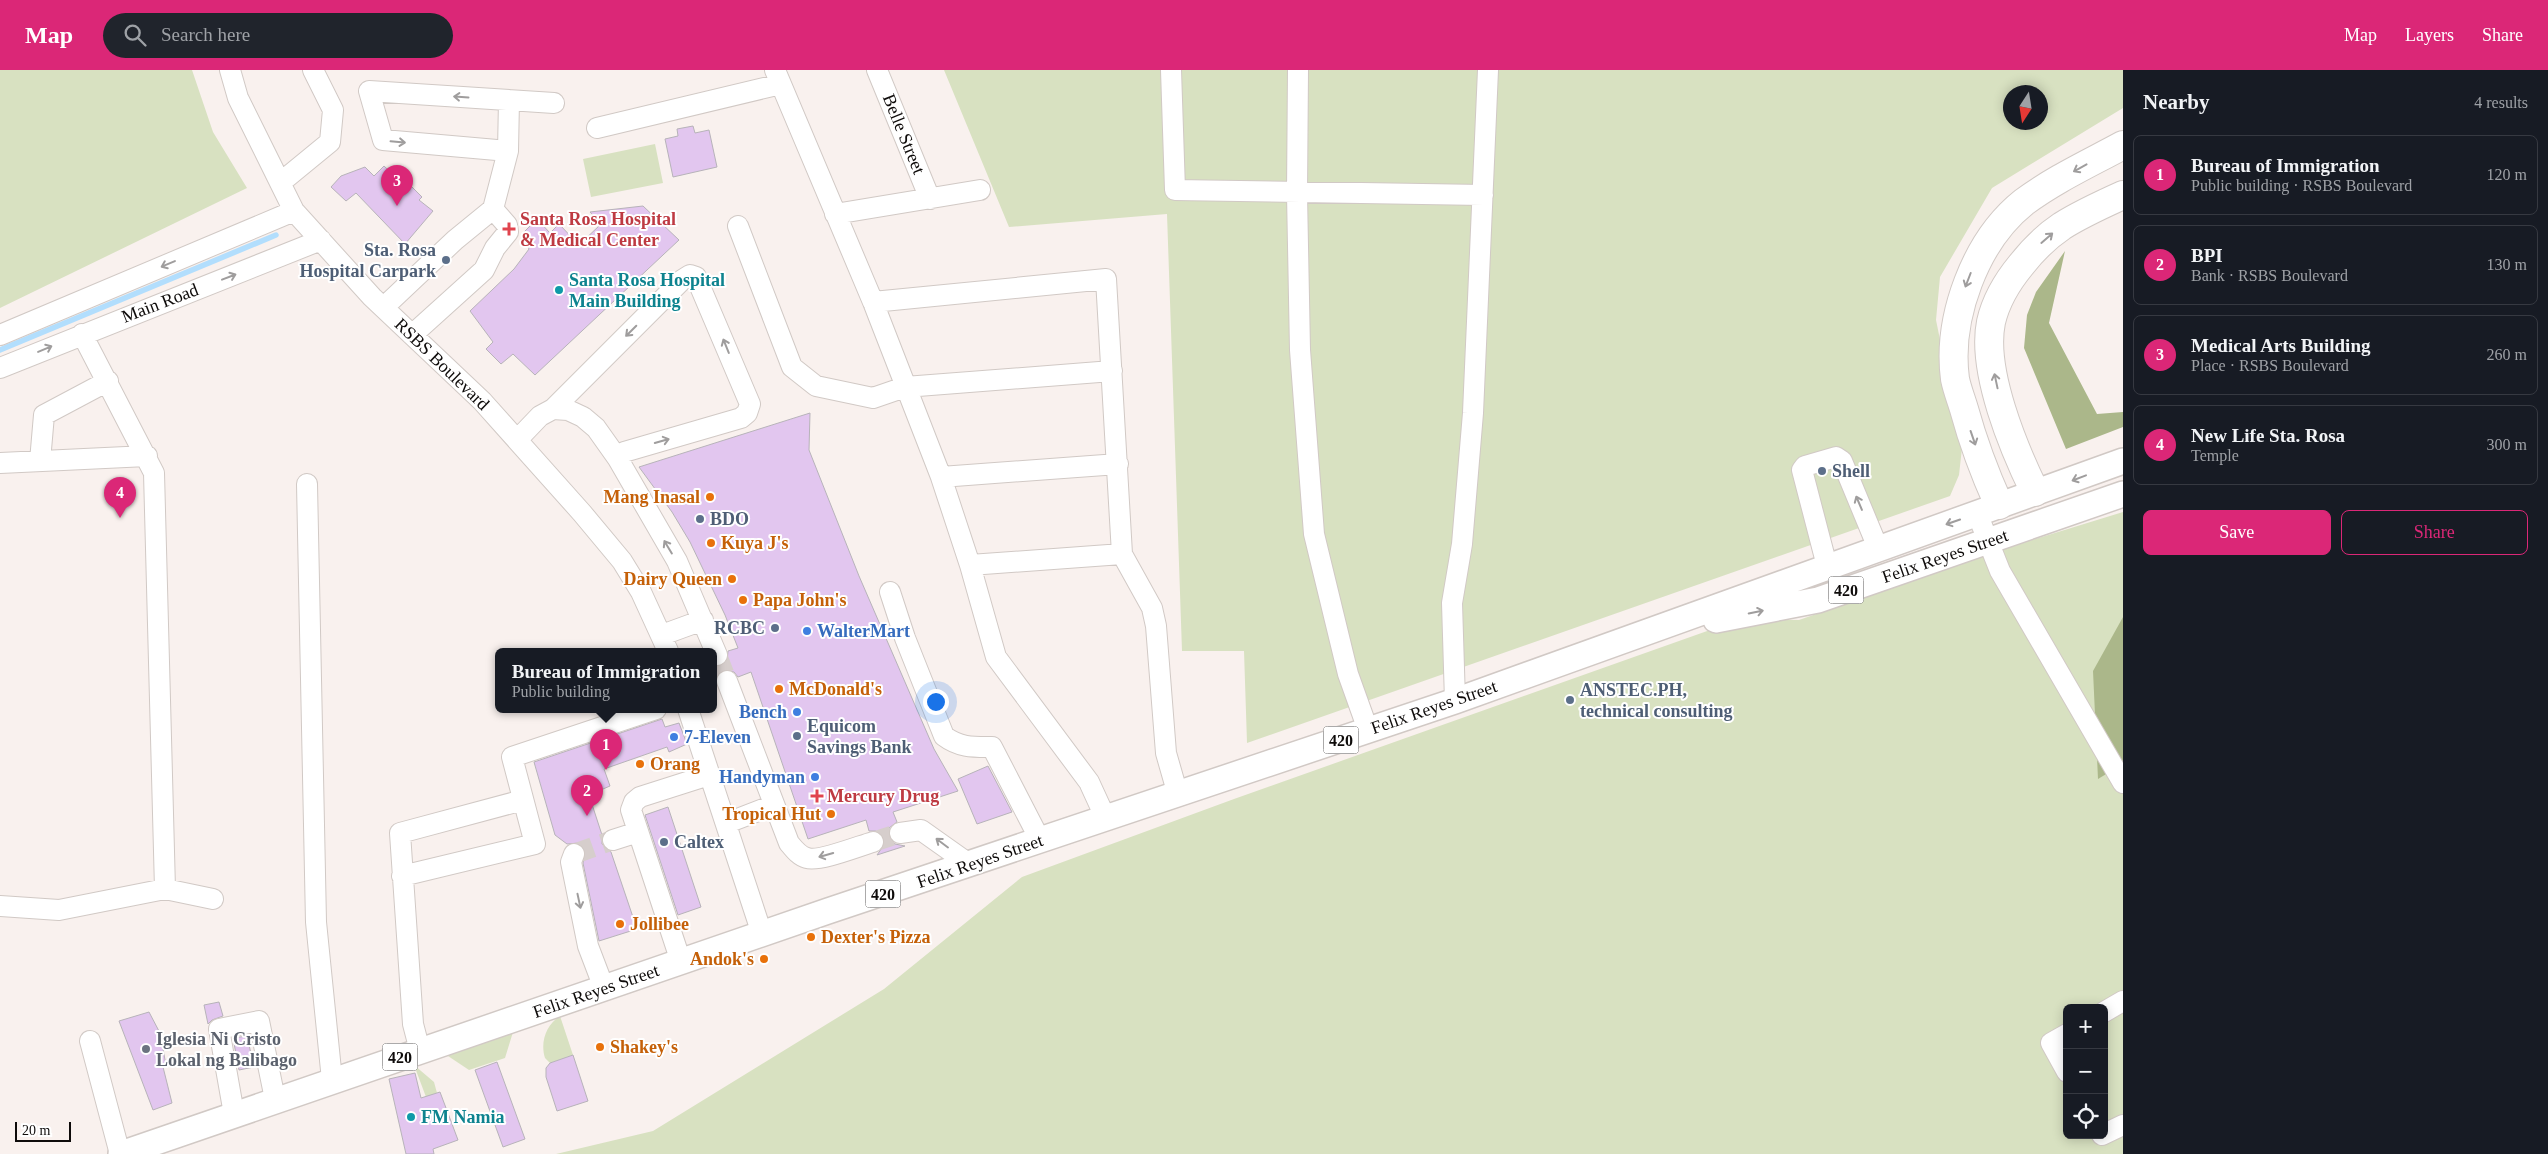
<!DOCTYPE html>
<html lang="en">
<head>
<meta charset="utf-8">
<style>
	:root { --surface:#171b24; --page:#20242c; --text:#f1f3f6; --muted:#9ea1a6; --line:#363941; --accent:#db2777 }
	body { margin:0; font-family:"Times New Roman",serif; background:var(--page); color:var(--text) }
	.controls { position:absolute; right:15px; bottom:15px; display:grid; overflow:hidden; border-radius:8px; box-shadow:0 2px 12px #0003 }
	.controls button { width:45px; height:45px; display:grid; place-items:center; padding:0; border:0; border-bottom:1px solid var(--line); background:var(--surface); color:var(--text); font:25px sans-serif }
	.compass { position:absolute; left:2003px; top:15px; width:45px; height:45px; border-radius:50%; background:var(--surface); box-shadow:0 2px 12px #0003; rotate:192deg }
	.scale { position:absolute; left:15px; bottom:12px; width:56px; box-sizing:border-box; padding-left:5px; border:2px solid #0e0b0a; border-top:0; font-size:14px; line-height:18px; white-space:nowrap; color:#0e0b0a; -webkit-text-stroke:4px #fff; paint-order:stroke }
	.you { position:absolute; left:935px; top:631px; width:18px; height:18px; margin:-12px; border:4px solid #fff; border-radius:50%; background:#1a73e8; box-shadow:0 0 0 8px #1a73e833 }
	.badge { display:grid; place-items:center; width:32px; height:32px; border-radius:50%; background:var(--accent); color:#fff; font-size:16px; font-weight:700 }
	.pin { position:absolute; translate:-50% -41px; filter:drop-shadow(0 1px 2px #0008) }
	.pin::after { content:''; position:absolute; top:26px; width:18px; height:15px; background:inherit; clip-path:polygon(0 0,100% 0,50% 100%) }
	.popup { position:absolute; left:495px; top:578px; width:222px; height:65px; box-sizing:border-box; display:grid; place-content:center; border-radius:8px; background:var(--surface); filter:drop-shadow(0 1px 4px #0005); font-size:16px; white-space:nowrap; color:var(--muted) }
	.popup b { font-size:19px; color:var(--text) }
	.popup::after { content:''; position:absolute; left:50%; top:100%; margin-left:-10px; border:10px solid transparent; border-top-color:var(--surface) }
	.list { margin:0; padding:0; list-style:none }
	h2 { display:flex; justify-content:space-between; align-items:center; height:65px; margin:0; padding:0 20px; font-size:21px }
	h2 small { font-size:16px; font-weight:400; color:var(--muted) }
	.list li { display:grid; grid-template-columns:32px 1fr auto; gap:15px; align-items:center; box-sizing:border-box; height:80px; margin:0 10px 10px; padding:0 10px; border:1px solid var(--line); border-radius:8px }
	.list b { display:block; font-size:19px; white-space:nowrap }
	.list p { margin:0; font-size:16px; white-space:nowrap; color:var(--muted) }
	.list em { font-size:16px; font-style:normal; color:var(--muted) }
	.actions { display:flex; gap:10px; padding:15px 20px }
	.actions a { flex:1; padding:11px 0; border:1px solid var(--accent); border-radius:8px; text-align:center; font-size:18px; color:var(--accent) }
	.actions .main { background:var(--accent); color:#fff }
	.icon { flex:none; width:28px; height:28px; fill:none; stroke:currentColor; stroke-width:2; stroke-linecap:round; stroke-linejoin:round }
	.map { position:relative; flex:none; width:2123px; height:1084px; overflow:hidden }
	header { display:flex; align-items:center; gap:30px; box-sizing:border-box; height:70px; padding:0 25px; background:var(--accent); color:#fff }
	header strong { font-size:24px }
	nav { display:flex; gap:28px; margin-inline-start:auto; font-size:18px }
	.search { width:350px; height:45px; background:var(--page); display:flex; align-items:center; gap:12px; box-sizing:border-box; padding:0 18px; border-radius:28px; color:var(--muted); font-size:19px }
	main { display:flex }
	aside { flex:1; background:var(--surface) }
	.map>svg:first-child { display:block }
</style>
</head>
<body>
<header>
<strong>Map</strong>
<div class="search"><svg class="icon" aria-label="search" viewBox="0 0 24 24"><circle cx="10" cy="10" r="6"/><path d="M15 15l6 6"/></svg>Search here</div>
<nav><a>Map</a><a>Layers</a><a>Share</a></nav>
</header>
<main>
<div class="map">
<svg width="2123" height="1084" viewBox="0 0 2123 1084">
	<rect width="100%" height="100%" fill="#f9f1ee"/>
	<!-- green -->
	<path fill="#d8e1c1" fill-rule="evenodd" d="M0,0H192L213,62L247,118L0,238Z
		M944,0H2123V38L1992,118L1940,207L1936,250L1962,378L1959,405L1950,426L1247,673L1244,581H1182L1167,144L1009,157ZM2010,22H2040V52H2010Z
		M655,74L663,113L591,127L583,89Z
		M2123,442V547L2099,708L2123,694V1084H556L653,1061L884,919L1022,807L1234,729L1741,549L1799,550L2009,477ZM2067,938H2104V1065H2067Z
		M560,946L573,985L550,993L545,988C540,972 546,955 560,946Z
		M513,962L505,988L469,1000L445,984Z
		M414,995L434,1012L437,1023L426,1027Z"/>
	<!-- forest -->
	<path fill="#abb78a" d="M2065,181L2049,253L2097,344L2123,342V357L2066,379L2024,278L2027,245L2036,222Z
		M2123,547V694L2098,709L2093,601Z"/>
	<g fill="none" stroke-linecap="round" stroke-linejoin="round">
		<!-- stream -->
		<path stroke="#b2defd" stroke-width="5.5" d="M0,280L276,165"/>
	</g>
	<!-- building -->
	<path fill="#e2c6ef" stroke="#b7b3b9" d="M693,56L695,63L709,60L717,97L673,107L665,69L678,66L677,59Z
		M384,96L401,112L403,108L422,127L419,130L433,141L405,174L356,123L346,131L331,117L341,106L365,97L374,106Z
		M643,136L679,170L535,305L513,284L501,294L486,279L493,272L470,241L514,199L529,179L522,164L537,149L550,163L559,154L579,175L601,154L590,142Z
		M810,343L809,380L859,506L934,679L958,721L893,742L897,752L889,758L888,765L895,774L905,776L877,785L884,775V768L876,761H869L866,750L808,769L751,602L738,607L734,602L723,600L718,604L716,615L714,616V596H722L727,592L728,581L738,578L725,545L690,472L672,442L639,397Z
		M662,649L665,657L679,653L687,674L669,682L667,677L604,699L610,716L589,725L602,765V774L611,782L637,859L599,871L583,793L586,782L579,773L567,774L555,765L534,692Z
		M988,696L1012,742L977,754L958,709Z
		M668,737L701,837L678,845L645,745Z
		M219,932L223,946L212,950L208,954L204,935Z
		M149,942L160,963L166,995L163,997L172,1033L153,1040L119,951Z
		M247,966L254,997L239,1000L233,968Z
		M573,985L588,1031L557,1041L546,1007V998L550,993Z
		M497,992L525,1069L503,1077L475,1000Z
		M415,1003L421,1028L440,1022L458,1070L433,1079L434,1084H406L389,1009Z"/>
	<g fill="none" stroke-linecap="round" stroke-linejoin="round">
		<!-- minor-tunnel -->
		<path stroke="#d6cecc" stroke-width="20" stroke-dasharray="20 10" stroke-linecap="butt" d="M717,585L727,611
			M873,772L900,763
			M574,784L613,770"/>
		<defs>
			<path id="minor" d="M230,0L238,28L294,141L372,227L482,331L582,443L622,491L641,522L668,581
				M775,0L873,232L941,407L970,495L996,587L1089,712L1106,749
				M877,0L930,129
				M1171,0L1175,120L1483,125
				M1298,0L1297,124L1300,280L1314,464L1348,604L1368,660
				M597,58L781,14
				M508,81L383,70L369,21L554,33
				M280,113L330,72L333,40L313,0
				M835,144L980,120
				M738,156L792,297L816,316L873,328L905,317L1112,301
				M873,232L1106,209L1122,484L1152,538L1156,556L1166,683L1178,725
				M384,237L455,170L493,139L508,81L509,30
				M82,264L154,403L165,819
				M0,265L294,141
				M412,265L484,200L495,178L508,162L507,155L493,139
				M0,298L321,170
				M553,339L682,210L690,205L696,207L750,334L747,343L741,348L624,382L618,389
				M517,370L540,346L553,339L568,340L583,347L596,358L618,389L677,491L717,585
				M40,391L44,345L108,311
				M0,393L147,386
				M941,407L1118,394
				M307,414L316,852L332,1010
				M1977,443L2000,501L2123,713
				M970,495L1122,484
				M1827,496L1802,400L1805,396L1836,387L1842,391L1878,478
				M890,522L905,568L944,666C960,678 974,677 992,677L1040,770
				M662,565L703,550
				M727,611L789,773C794,779 799,786 807,788C819,792 859,776 873,772
				M1455,631L1452,533L1462,474L1473,343L1488,0
				M688,639L762,864
				M727,753L774,735
				M900,763L921,760L969,794
				M613,770L638,762
				M574,784L571,792L588,876L604,918
				M402,806L535,774L512,687L656,639
				M0,836L59,840L165,819L213,829
				M681,892L631,740L634,732L640,727L709,705
				M2104,942L2123,931
				M2067,964L2051,973L2067,1002
				M90,971L120,1084
				M420,981L413,954L400,763L523,730
				M234,1044L219,959L259,951L275,1029
				M2102,1065L2123,1055"/>
			<path id="major" d="M1716,550L1818,530L2123,424
				M121,1084L828,841L1455,631L2123,391"/>
			<path id="highway" d="M2035,422C2014,379 1981,301 1991,252C1996,230 2007,212 2021,195C2032,181 2047,166 2062,156C2081,144 2103,134 2123,125
				M1999,435C1985,404 1973,372 1964,339C1961,329 1957,319 1955,309C1947,248 1975,171 2024,132C2055,109 2090,93 2123,75"/>
		</defs>
		<!-- minor casing -->
		<use href="#minor" stroke="#d1c9c5" stroke-width="22"/>
		<!-- major casing -->
		<use href="#major" stroke="#d1c9c5" stroke-width="28"/>
		<!-- highway casing -->
		<use href="#highway" stroke="#d1c9c5" stroke-width="30"/>
		<!-- minor -->
		<use href="#minor" stroke="#fff" stroke-width="20"/>
		<!-- major -->
		<use href="#major" stroke="#fff" stroke-width="25"/>
		<!-- highway -->
		<use href="#highway" stroke="#fff" stroke-width="28"/>
	</g>
	<!-- one-way arrows -->
	<defs><path id="oneway-shaft" d="M-6 0H5M1.5-3L5.5 0L1.5 3" fill="none" stroke-width="1.6" stroke-linecap="round" stroke-linejoin="round" transform="scale(1.25)"/></defs>
	<g stroke="#9f9d9d">
		<use href="#oneway-shaft" transform="translate(461 27) rotate(-176)"/>
		<use href="#oneway-shaft" transform="translate(398 72) rotate(5)"/>
		<use href="#oneway-shaft" transform="translate(2080 98) rotate(151)"/>
		<use href="#oneway-shaft" transform="translate(2047 168) rotate(-41)"/>
		<use href="#oneway-shaft" transform="translate(168 194) rotate(157)"/>
		<use href="#oneway-shaft" transform="translate(229 207) rotate(-21)"/>
		<use href="#oneway-shaft" transform="translate(1968 210) rotate(111)"/>
		<use href="#oneway-shaft" transform="translate(631 261) rotate(135)"/>
		<use href="#oneway-shaft" transform="translate(726 276) rotate(-112)"/>
		<use href="#oneway-shaft" transform="translate(45 279) rotate(-23)"/>
		<use href="#oneway-shaft" transform="translate(1996 311) rotate(-102)"/>
		<use href="#oneway-shaft" transform="translate(1973 368) rotate(71)"/>
		<use href="#oneway-shaft" transform="translate(662 371) rotate(-16)"/>
		<use href="#oneway-shaft" transform="translate(2079 408) rotate(159)"/>
		<use href="#oneway-shaft" transform="translate(1859 433) rotate(-113)"/>
		<use href="#oneway-shaft" transform="translate(1953 452) rotate(161)"/>
		<use href="#oneway-shaft" transform="translate(668 477) rotate(-121)"/>
		<use href="#oneway-shaft" transform="translate(1756 542) rotate(-11)"/>
		<use href="#oneway-shaft" transform="translate(942 773) rotate(-143)"/>
		<use href="#oneway-shaft" transform="translate(826 785) rotate(164)"/>
		<use href="#oneway-shaft" transform="translate(579 831) rotate(78)"/>
	</g>
	<!-- markers -->
	<g fill="#e0444e" stroke="#fff" stroke-width="2">
		<path d="M506.5 151.5h5v5h5v5h-5v5h-5v-5h-5v-5h5z"/>
		<path d="M814.5 718.5h5v5h5v5h-5v5h-5v-5h-5v-5h5z"/>
	</g>
	<g fill="#5c6f8a" stroke="#fff" stroke-width="2">
		<circle cx="446" cy="190" r="5"/>
		<circle cx="1822" cy="401" r="5"/>
		<circle cx="700" cy="449" r="5"/>
		<circle cx="775" cy="558" r="5"/>
		<circle cx="1570" cy="630" r="5"/>
		<circle cx="797" cy="666" r="5"/>
		<circle cx="664" cy="772" r="5"/>
	</g>
	<g fill="#0f9aa8" stroke="#fff" stroke-width="2">
		<circle cx="559" cy="220" r="5"/>
		<circle cx="411" cy="1047" r="5"/>
	</g>
	<g fill="#e8710a" stroke="#fff" stroke-width="2">
		<circle cx="710" cy="427" r="5"/>
		<circle cx="711" cy="473" r="5"/>
		<circle cx="732" cy="509" r="5"/>
		<circle cx="743" cy="530" r="5"/>
		<circle cx="779" cy="619" r="5"/>
		<circle cx="640" cy="694" r="5"/>
		<circle cx="831" cy="744" r="5"/>
		<circle cx="620" cy="854" r="5"/>
		<circle cx="811" cy="867" r="5"/>
		<circle cx="764" cy="889" r="5"/>
		<circle cx="600" cy="977" r="5"/>
	</g>
	<g fill="#3f7fe0" stroke="#fff" stroke-width="2">
		<circle cx="807" cy="561" r="5"/>
		<circle cx="797" cy="642" r="5"/>
		<circle cx="674" cy="667" r="5"/>
		<circle cx="815" cy="707" r="5"/>
	</g>
	<circle fill="#6b7280" stroke="#fff" stroke-width="2" cx="146" cy="979" r="5"/>
	<g text-anchor="middle" stroke-width="4" stroke-linejoin="round" paint-order="stroke">
		<!-- shield labels -->
		<g fill="#fff" stroke="#565454" stroke-width="1">
			<rect x="1828.5" y="506.5" width="35" height="27" rx="4"/>
			<rect x="1323.5" y="656.5" width="35" height="27" rx="4"/>
			<rect x="865.5" y="810.5" width="35" height="27" rx="4"/>
			<rect x="382.5" y="973.5" width="35" height="27" rx="4"/>
		</g>
		<g font-size="16" font-weight="bold" fill="#0e0b0a">
			<text x="1846" y="526">420</text>
			<text x="1341" y="676">420</text>
			<text x="883" y="830">420</text>
			<text x="400" y="993">420</text>
		</g>
		<!-- street labels -->
		<g font-size="18" fill="#0e0b0a" stroke="#fff">
			<text transform="translate(904 64) rotate(68)" y="6">Belle Street</text>
			<text transform="translate(160 233) rotate(-21)" y="6">Main Road</text>
			<text transform="translate(442 294) rotate(44)" y="6">RSBS Boulevard</text>
			<text transform="translate(1945 486) rotate(-19)" y="6">Felix Reyes Street</text>
			<text transform="translate(1434 637) rotate(-19)" y="6">Felix Reyes Street</text>
			<text transform="translate(980 791) rotate(-19)" y="6">Felix Reyes Street</text>
			<text transform="translate(596 921) rotate(-19)" y="6">Felix Reyes Street</text>
		</g>
		<!-- health labels -->
		<g font-size="18" font-weight="bold" fill="#be3a42" stroke="#fff" text-anchor="start">
			<text x="520" y="155">Santa Rosa Hospital<tspan x="520" dy="21">&amp; Medical Center</tspan></text>
			<text x="827" y="732">Mercury Drug</text>
		</g>
		<!-- service labels -->
		<g font-size="18" font-weight="bold" fill="#4e5e75" stroke="#fff" text-anchor="start">
			<text x="436" y="186" text-anchor="end">Sta. Rosa<tspan x="436" dy="21">Hospital Carpark</tspan></text>
			<text x="1832" y="407">Shell</text>
			<text x="710" y="455">BDO</text>
			<text x="765" y="564" text-anchor="end">RCBC</text>
			<text x="1580" y="626">ANSTEC.PH,<tspan x="1580" dy="21">technical consulting</tspan></text>
			<text x="807" y="662">Equicom<tspan x="807" dy="21">Savings Bank</tspan></text>
			<text x="674" y="778">Caltex</text>
		</g>
		<!-- culture labels -->
		<g font-size="18" font-weight="bold" fill="#0d838f" stroke="#fff" text-anchor="start">
			<text x="569" y="216">Santa Rosa Hospital<tspan x="569" dy="21">Main Building</tspan></text>
			<text x="421" y="1053">FM Namia</text>
		</g>
		<!-- food labels -->
		<g font-size="18" font-weight="bold" fill="#c56008" stroke="#fff" text-anchor="start">
			<text x="700" y="433" text-anchor="end">Mang Inasal</text>
			<text x="721" y="479">Kuya J's</text>
			<text x="722" y="515" text-anchor="end">Dairy Queen</text>
			<text x="753" y="536">Papa John's</text>
			<text x="789" y="625">McDonald's</text>
			<text x="650" y="700">Orang</text>
			<text x="821" y="750" text-anchor="end">Tropical Hut</text>
			<text x="630" y="860">Jollibee</text>
			<text x="821" y="873">Dexter's Pizza</text>
			<text x="754" y="895" text-anchor="end">Andok's</text>
			<text x="610" y="983">Shakey's</text>
		</g>
		<!-- shop labels -->
		<g font-size="18" font-weight="bold" fill="#366cbe" stroke="#fff" text-anchor="start">
			<text x="817" y="567">WalterMart</text>
			<text x="787" y="648" text-anchor="end">Bench</text>
			<text x="684" y="673">7-Eleven</text>
			<text x="805" y="713" text-anchor="end">Handyman</text>
		</g>
		<!-- worship labels -->
		<g font-size="18" font-weight="bold" fill="#5b616d" stroke="#fff" text-anchor="start">
			<text x="156" y="975">Iglesia Ni Cristo<tspan x="156" dy="21">Lokal ng Balibago</tspan></text>
		</g>
	</g>
</svg>
<div class="controls">
<button>+</button>
<button>−</button>
<button><svg class="icon" aria-label="locate" viewBox="0 0 24 24"><circle cx="12" cy="12" r="6"/><path d="M12 2v4M12 18v4M2 12h4M18 12h4"/></svg></button>
</div>
<svg class="compass" viewBox="-18 -18 36 36"><path d="M0-13l5 13h-10z" fill="#e53935"/><path d="M0 13l5-13h-10z" fill="#9ea1a6"/></svg>
<div class="scale">20 m</div>
<div class="you"></div>
<div class="pin badge" style="left:606px;top:700px">1</div>
<div class="popup"><b>Bureau of Immigration</b>Public building</div>
<div class="pin badge" style="left:587px;top:746px">2</div>
<div class="pin badge" style="left:397px;top:136px">3</div>
<div class="pin badge" style="left:120px;top:448px">4</div>
</div>
<aside>
<h2>Nearby<small>4 results</small></h2>
<ul class="list">
<li><span class="badge">1</span><div><b>Bureau of Immigration</b><p>Public building · RSBS Boulevard</p></div><em>120 m</em></li>
<li><span class="badge">2</span><div><b>BPI</b><p>Bank · RSBS Boulevard</p></div><em>130 m</em></li>
<li><span class="badge">3</span><div><b>Medical Arts Building</b><p>Place · RSBS Boulevard</p></div><em>260 m</em></li>
<li><span class="badge">4</span><div><b>New Life Sta. Rosa</b><p>Temple</p></div><em>300 m</em></li>
</ul>
<div class="actions"><a class="main">Save</a><a>Share</a></div>
</aside>
</main>
</body>
</html>
